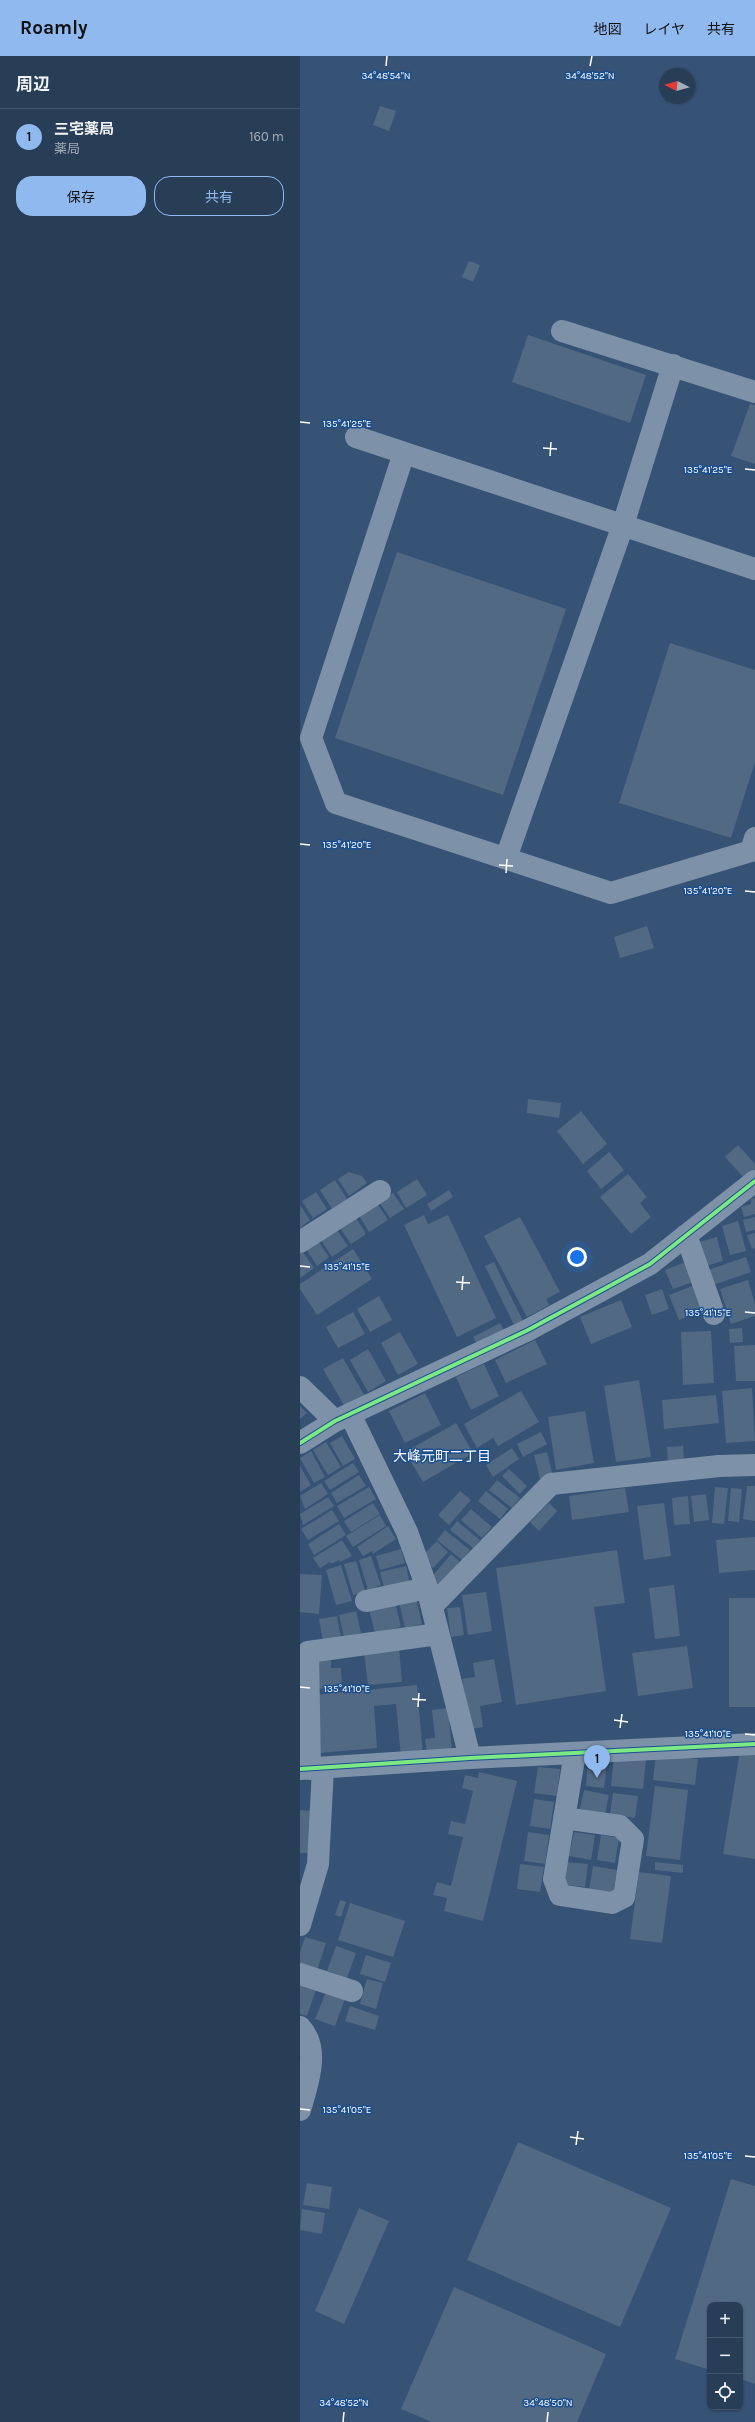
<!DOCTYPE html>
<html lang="ja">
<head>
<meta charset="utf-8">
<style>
	:root { --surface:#283e57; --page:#344961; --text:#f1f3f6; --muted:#a5aeba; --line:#44576d; --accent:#90b9f0 }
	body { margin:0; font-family:Karla,"Noto Sans JP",sans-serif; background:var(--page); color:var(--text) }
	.controls { position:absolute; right:12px; bottom:12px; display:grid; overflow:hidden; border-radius:8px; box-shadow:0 1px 3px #0004 }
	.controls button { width:36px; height:36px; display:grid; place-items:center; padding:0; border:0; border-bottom:1px solid var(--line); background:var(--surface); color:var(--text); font:20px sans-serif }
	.compass { position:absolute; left:359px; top:12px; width:36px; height:36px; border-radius:50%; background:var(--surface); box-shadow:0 1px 3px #0004; rotate:276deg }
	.you { position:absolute; left:277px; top:1201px; width:14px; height:14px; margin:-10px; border:3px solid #fff; border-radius:50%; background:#1a73e8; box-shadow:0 0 0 6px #1a73e833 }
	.badge { display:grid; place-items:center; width:26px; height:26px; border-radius:50%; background:var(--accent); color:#111; font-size:13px; font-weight:700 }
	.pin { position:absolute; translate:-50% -33px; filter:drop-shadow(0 1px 2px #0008) }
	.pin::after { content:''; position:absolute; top:21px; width:14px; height:12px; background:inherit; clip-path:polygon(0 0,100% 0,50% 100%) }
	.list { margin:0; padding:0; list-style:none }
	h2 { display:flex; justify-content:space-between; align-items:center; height:52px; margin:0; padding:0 16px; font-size:17px }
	h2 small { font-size:13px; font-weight:400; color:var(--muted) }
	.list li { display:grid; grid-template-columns:26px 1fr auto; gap:12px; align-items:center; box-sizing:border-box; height:56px; padding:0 16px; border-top:1px solid var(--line) }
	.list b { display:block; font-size:15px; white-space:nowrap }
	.list p { margin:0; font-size:13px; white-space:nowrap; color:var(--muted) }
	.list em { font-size:13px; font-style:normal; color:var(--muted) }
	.actions { display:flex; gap:8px; padding:12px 16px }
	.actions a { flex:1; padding:9px 0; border:1px solid var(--accent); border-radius:16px; text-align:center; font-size:14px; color:var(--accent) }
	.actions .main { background:var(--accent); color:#111 }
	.icon { flex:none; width:22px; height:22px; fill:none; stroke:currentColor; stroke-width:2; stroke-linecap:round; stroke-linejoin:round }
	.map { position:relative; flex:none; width:455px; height:2366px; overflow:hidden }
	header { display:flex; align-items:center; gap:24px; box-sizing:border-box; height:56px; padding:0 20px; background:var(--accent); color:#111 }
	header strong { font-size:19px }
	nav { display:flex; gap:22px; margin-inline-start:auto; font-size:14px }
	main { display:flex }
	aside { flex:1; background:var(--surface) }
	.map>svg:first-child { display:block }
</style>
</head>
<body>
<header>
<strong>Roamly</strong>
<nav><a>地図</a><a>レイヤ</a><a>共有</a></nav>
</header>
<main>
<aside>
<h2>周辺<small></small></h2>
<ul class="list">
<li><span class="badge">1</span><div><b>三宅薬局</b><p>薬局</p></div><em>160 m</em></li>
</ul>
<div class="actions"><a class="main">保存</a><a>共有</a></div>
</aside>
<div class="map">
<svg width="455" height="2366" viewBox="0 0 455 2366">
	<rect width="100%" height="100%" fill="#365274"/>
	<!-- building -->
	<path fill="#526984" d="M80,50L96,55L89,75L73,69Z
		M169,205L180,209L173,226L162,221Z
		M228,279L346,319L330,367L212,326Z
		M450,348L455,349V408L431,400Z
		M97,496L266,553L203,739L35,682Z
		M370,587L455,614V706L431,782L319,747Z
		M347,870L354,892L320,902L314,881Z
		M228,1043L261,1047L259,1062L227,1057Z
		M281,1055L307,1088L283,1108L257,1075Z
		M438,1089L455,1108V1114L445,1123L425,1101Z
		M309,1096L324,1114L301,1133L287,1115Z
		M49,1116L62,1120L67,1127L49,1140L38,1123Z
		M328,1118L347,1141L340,1147L351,1161L331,1178L300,1141Z
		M117,1123L127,1139L106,1152L97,1136Z
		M35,1124L47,1143L32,1153L20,1134Z
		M149,1134L153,1141L131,1155L127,1148Z
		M16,1136L27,1153L13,1162L2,1145Z
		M93,1137L104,1153L90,1162L79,1146Z
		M455,1142V1158L444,1161L441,1151L451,1148V1143Z
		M77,1147L88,1164L69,1176L58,1158Z
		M0,1149L10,1164L0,1172Z
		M124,1159L128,1168L148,1159L196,1262L157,1281L104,1169Z
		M220,1161L260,1236L246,1243L249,1249L227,1261L184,1180Z
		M455,1161V1174L446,1176L443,1164Z
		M56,1162L66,1178L51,1188L40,1172Z
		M438,1165L446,1195L430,1199L422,1170Z
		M37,1174L48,1190L32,1201L21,1184Z
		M455,1177V1192L452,1193L447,1179Z
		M417,1181L423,1205L406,1210L399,1186Z
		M18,1185L29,1201L17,1210L6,1193Z
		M53,1193L72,1223L17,1259L0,1233V1228Z
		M3,1196L14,1212L0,1222V1197Z
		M446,1201L451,1216L413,1229L408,1214Z
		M194,1206L223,1265L214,1269L185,1210Z
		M386,1206L393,1226L373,1233L365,1214Z
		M448,1224L455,1248V1260L431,1268L420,1233Z
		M395,1229L405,1254L379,1264L369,1239Z
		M362,1233L369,1253L352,1259L345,1239Z
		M79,1240L92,1264L70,1276L57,1253Z
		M321,1244L332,1271L291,1288L280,1261Z
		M53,1256L65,1278L38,1292L26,1271Z
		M200,1267L204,1274L177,1288L173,1281Z
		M442,1272L443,1286L430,1287L429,1273Z
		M411,1275L414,1327L383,1329L381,1276Z
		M100,1276L118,1308L98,1319L81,1287Z
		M235,1284L247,1308L206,1327L195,1304Z
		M455,1289V1325H436L434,1290Z
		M68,1293L86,1325L68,1336L50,1304Z
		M43,1302L66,1342L46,1353L23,1313Z
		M184,1308L199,1340L171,1354L156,1321Z
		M339,1324L351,1401L316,1406L304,1330Z
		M452,1332L455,1385L426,1387L422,1335Z
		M221,1335L239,1366L198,1390L193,1382L177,1392L164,1368Z
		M125,1337L141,1369L105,1387L89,1355Z
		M416,1339L419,1367L364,1373L362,1344Z
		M0,1350L7,1357L0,1363Z
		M285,1355L294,1407L256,1414L248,1361Z
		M156,1367L173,1397L123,1426L105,1396Z
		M241,1376L247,1388L223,1401L217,1388Z
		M42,1380L55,1403L43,1410L30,1387Z
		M26,1386L41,1411L28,1419L13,1394Z
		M383,1390L384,1406L368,1407L367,1391Z
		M212,1392L219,1403L193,1421L186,1409Z
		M11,1395L25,1421L14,1427L0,1402Z
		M247,1396L253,1420L240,1423L234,1399Z
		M53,1407L59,1416L30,1434L24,1425Z
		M0,1410L11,1429L0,1436Z
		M209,1413L227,1430L220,1438L202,1420Z
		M59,1419L66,1430L37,1447L31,1437Z
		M197,1424L220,1442L212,1452L189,1434Z
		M21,1427L28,1438L5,1453L0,1440Z
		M447,1430H455V1465L443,1463Z
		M69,1431L76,1443L44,1462L37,1450Z
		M415,1431L428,1432L424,1468L412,1467Z
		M325,1432L329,1456L272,1464L269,1440Z
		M431,1432L442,1433L439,1466L428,1465Z
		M160,1435L171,1444L149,1469L138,1459Z
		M186,1435L208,1453L200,1463L178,1445Z
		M406,1438L409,1464L394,1466L391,1440Z
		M388,1440L390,1468L374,1469L372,1442Z
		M28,1441L34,1450L3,1469L0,1458Z
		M73,1447L80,1458L51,1476L44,1465Z
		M249,1447L257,1455L239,1475L230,1466Z
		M364,1447L371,1500L344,1504L337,1450Z
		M171,1453L192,1471L182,1482L161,1464Z
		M32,1454L39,1465L8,1484L1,1473Z
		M80,1459L86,1470L53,1491L46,1480Z
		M157,1465L180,1484L173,1492L150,1474Z
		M39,1468L46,1479L14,1499L8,1488Z
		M88,1470L96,1483L73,1498L72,1495L63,1500L57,1491Z
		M145,1474L170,1494L162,1504L137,1484Z
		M455,1481V1514L419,1517L416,1484Z
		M42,1484L52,1500L40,1506L39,1504L31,1508L30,1506L20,1512L13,1502Z
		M137,1485L148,1496L133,1512L121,1501Z
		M101,1493L105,1507L80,1514L76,1500Z
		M317,1494L325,1547L294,1551L306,1635L216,1649L196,1512Z
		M151,1498L160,1506L138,1531L129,1524Z
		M71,1500L81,1529L68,1534L59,1504Z
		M56,1505L65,1535L53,1539L44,1508Z
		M41,1509L52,1545L36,1549L26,1514Z
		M106,1510L110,1529L85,1535L80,1516Z
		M0,1518L22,1519L19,1558L0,1556Z
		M374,1529L380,1580L355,1583L349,1532Z
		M186,1536L192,1575L168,1579L162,1539Z
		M116,1542L122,1568L105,1572L99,1546Z
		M429,1542H455V1651H429Z
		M95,1546L101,1571L75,1577L69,1553Z
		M160,1551L164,1579L151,1581L147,1552Z
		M56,1555L61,1577L44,1581L39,1559Z
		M37,1560L41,1582L23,1585L19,1563Z
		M387,1590L393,1632L338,1640L332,1597Z
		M99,1592L102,1626L68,1629L64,1596Z
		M31,1603V1612H41L42,1631L14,1633L13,1604Z
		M194,1603L202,1646L180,1650L183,1671L171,1673L162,1623L175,1621L173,1607Z
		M117,1629L123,1699L101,1701L96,1648L74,1650L77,1692L19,1697L14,1639Z
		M148,1652L152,1695L127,1698L125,1683L135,1682L132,1654Z
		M440,1695L455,1697V1803L423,1798Z
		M356,1699L398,1703L395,1729L353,1724Z
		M314,1701L346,1704L343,1733L311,1730Z
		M288,1705L307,1707L304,1732L286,1730Z
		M238,1711L260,1713L257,1740L234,1737Z
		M179,1716L217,1725L183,1865L144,1855L147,1842L133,1839L137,1826L151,1830L163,1781L148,1778L151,1765L165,1768L173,1735L162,1732L165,1719L178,1722Z
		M355,1730L388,1734L380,1804L346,1800Z
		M284,1734L309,1739L305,1758L280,1753Z
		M313,1737L338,1740L335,1762L310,1758Z
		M234,1743L254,1746L250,1773L230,1770Z
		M0,1754L12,1755L11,1797H0Z
		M228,1776L249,1779L245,1808L224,1805Z
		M274,1776L295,1779L291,1804L269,1800Z
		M301,1779L319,1782L315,1807L297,1804Z
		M266,1806L288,1808L285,1831L263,1828Z
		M355,1806L383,1809V1817L355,1814Z
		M220,1808L244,1811L240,1836L217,1833Z
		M293,1810L317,1814L313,1838L289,1834Z
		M339,1816L371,1820L362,1887L330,1883Z
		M40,1844L46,1846L41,1861L35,1859Z
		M50,1847L105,1865L93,1901L38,1884Z
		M5,1881L26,1887L17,1915L0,1909V1896Z
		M36,1890L56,1897L47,1922L27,1915Z
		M66,1899L91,1907L85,1926L60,1918Z
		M67,1923L83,1927L76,1953L60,1948Z
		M0,1925L17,1931L7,1960L0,1958Z
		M26,1936L45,1943L35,1970L15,1963Z
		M50,1950L79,1960L75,1974L45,1965Z
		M218,2086L371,2152L320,2271L167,2204Z
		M431,2123L455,2130V2328L440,2323V2249H410V2314L375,2303Z
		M7,2127L32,2131L29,2153L3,2149Z
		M59,2152L89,2165L44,2268L15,2255Z
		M2,2153L25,2157L22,2178L0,2174Z
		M154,2231L306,2298L277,2366H132L101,2353Z"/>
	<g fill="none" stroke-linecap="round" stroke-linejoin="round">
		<!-- minor -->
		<path stroke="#7d92a8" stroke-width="22" d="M262,275L455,336
			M56,381L455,513
			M104,397L11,682L36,747L311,837L451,795L455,782
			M206,802L323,469L373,309
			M386,1179L414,1258
			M0,1186L80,1135
			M0,1331L35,1365
			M50,1358L107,1476L127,1532L170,1702
			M0,1387L35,1365L228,1274L350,1208L455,1125
			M66,1545L127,1532
			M133,1549L251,1428L419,1410L455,1409
			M0,1713L170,1702L455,1688
			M10,1713L8,1596L138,1578
			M264,1762L320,1770L333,1783L324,1841L312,1847L260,1839L254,1823L275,1697
			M0,1869L18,1808L23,1712
			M0,1918L52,1935
			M0,1971C21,1993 7,2029 0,2054"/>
		<defs>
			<path id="cycleway" d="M0,1387L35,1365L228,1274L350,1208L455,1125
				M0,1713L170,1702L455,1688"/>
		</defs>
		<!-- cycleway casing -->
		<use href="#cycleway" stroke="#1b4f8f" stroke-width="6"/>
		<!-- cycleway -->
		<use href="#cycleway" stroke="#7ce984" stroke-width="4"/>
	</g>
	<!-- ticks -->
	<path fill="none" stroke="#fff" stroke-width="1.5" d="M86,10L87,0M290,10L292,0M0,366L10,367M243,392L257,393M250,400L251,386M445,413L455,414M0,788L10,789M199,809L213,810M206,817L207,803M445,835L455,836M0,1210L10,1211M156,1226L170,1227M162,1234L163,1220M445,1256L455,1257M0,1631L10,1632M112,1643L126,1644M118,1651L119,1637M314,1664L328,1666M320,1672L322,1658M445,1678L455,1679M0,2053L10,2054M270,2081L284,2083M276,2089L278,2075M445,2100L455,2101M43,2366L44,2356M247,2366L248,2356"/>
	<g text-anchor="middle" stroke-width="3" stroke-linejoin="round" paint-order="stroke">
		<!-- neighbourhood labels -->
		<g font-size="14" fill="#fff" stroke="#1b4f8f">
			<text x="142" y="1405">大峰元町二丁目</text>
		</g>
	</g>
	<g font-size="10" text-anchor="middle" fill="#fff" stroke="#1b4f8f" stroke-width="3" stroke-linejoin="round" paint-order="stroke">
		<text x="86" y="23">34°48'54"N</text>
		<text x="290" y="23">34°48'52"N</text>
		<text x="47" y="371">135°41'25"E</text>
		<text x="408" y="417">135°41'25"E</text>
		<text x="47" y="792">135°41'20"E</text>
		<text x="408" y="838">135°41'20"E</text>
		<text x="47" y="1214">135°41'15"E</text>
		<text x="408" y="1260">135°41'15"E</text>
		<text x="47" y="1636">135°41'10"E</text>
		<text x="408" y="1681">135°41'10"E</text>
		<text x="47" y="2057">135°41'05"E</text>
		<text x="408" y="2103">135°41'05"E</text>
		<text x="44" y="2350">34°48'52"N</text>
		<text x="248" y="2350">34°48'50"N</text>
	</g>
</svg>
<div class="controls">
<button>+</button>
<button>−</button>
<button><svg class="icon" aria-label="locate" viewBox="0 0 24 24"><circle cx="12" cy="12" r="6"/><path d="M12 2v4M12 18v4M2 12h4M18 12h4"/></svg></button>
</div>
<svg class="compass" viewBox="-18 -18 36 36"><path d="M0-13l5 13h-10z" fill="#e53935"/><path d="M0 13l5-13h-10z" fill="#a5aeba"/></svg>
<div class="you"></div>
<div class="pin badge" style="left:297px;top:1722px">1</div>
</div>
</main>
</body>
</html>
